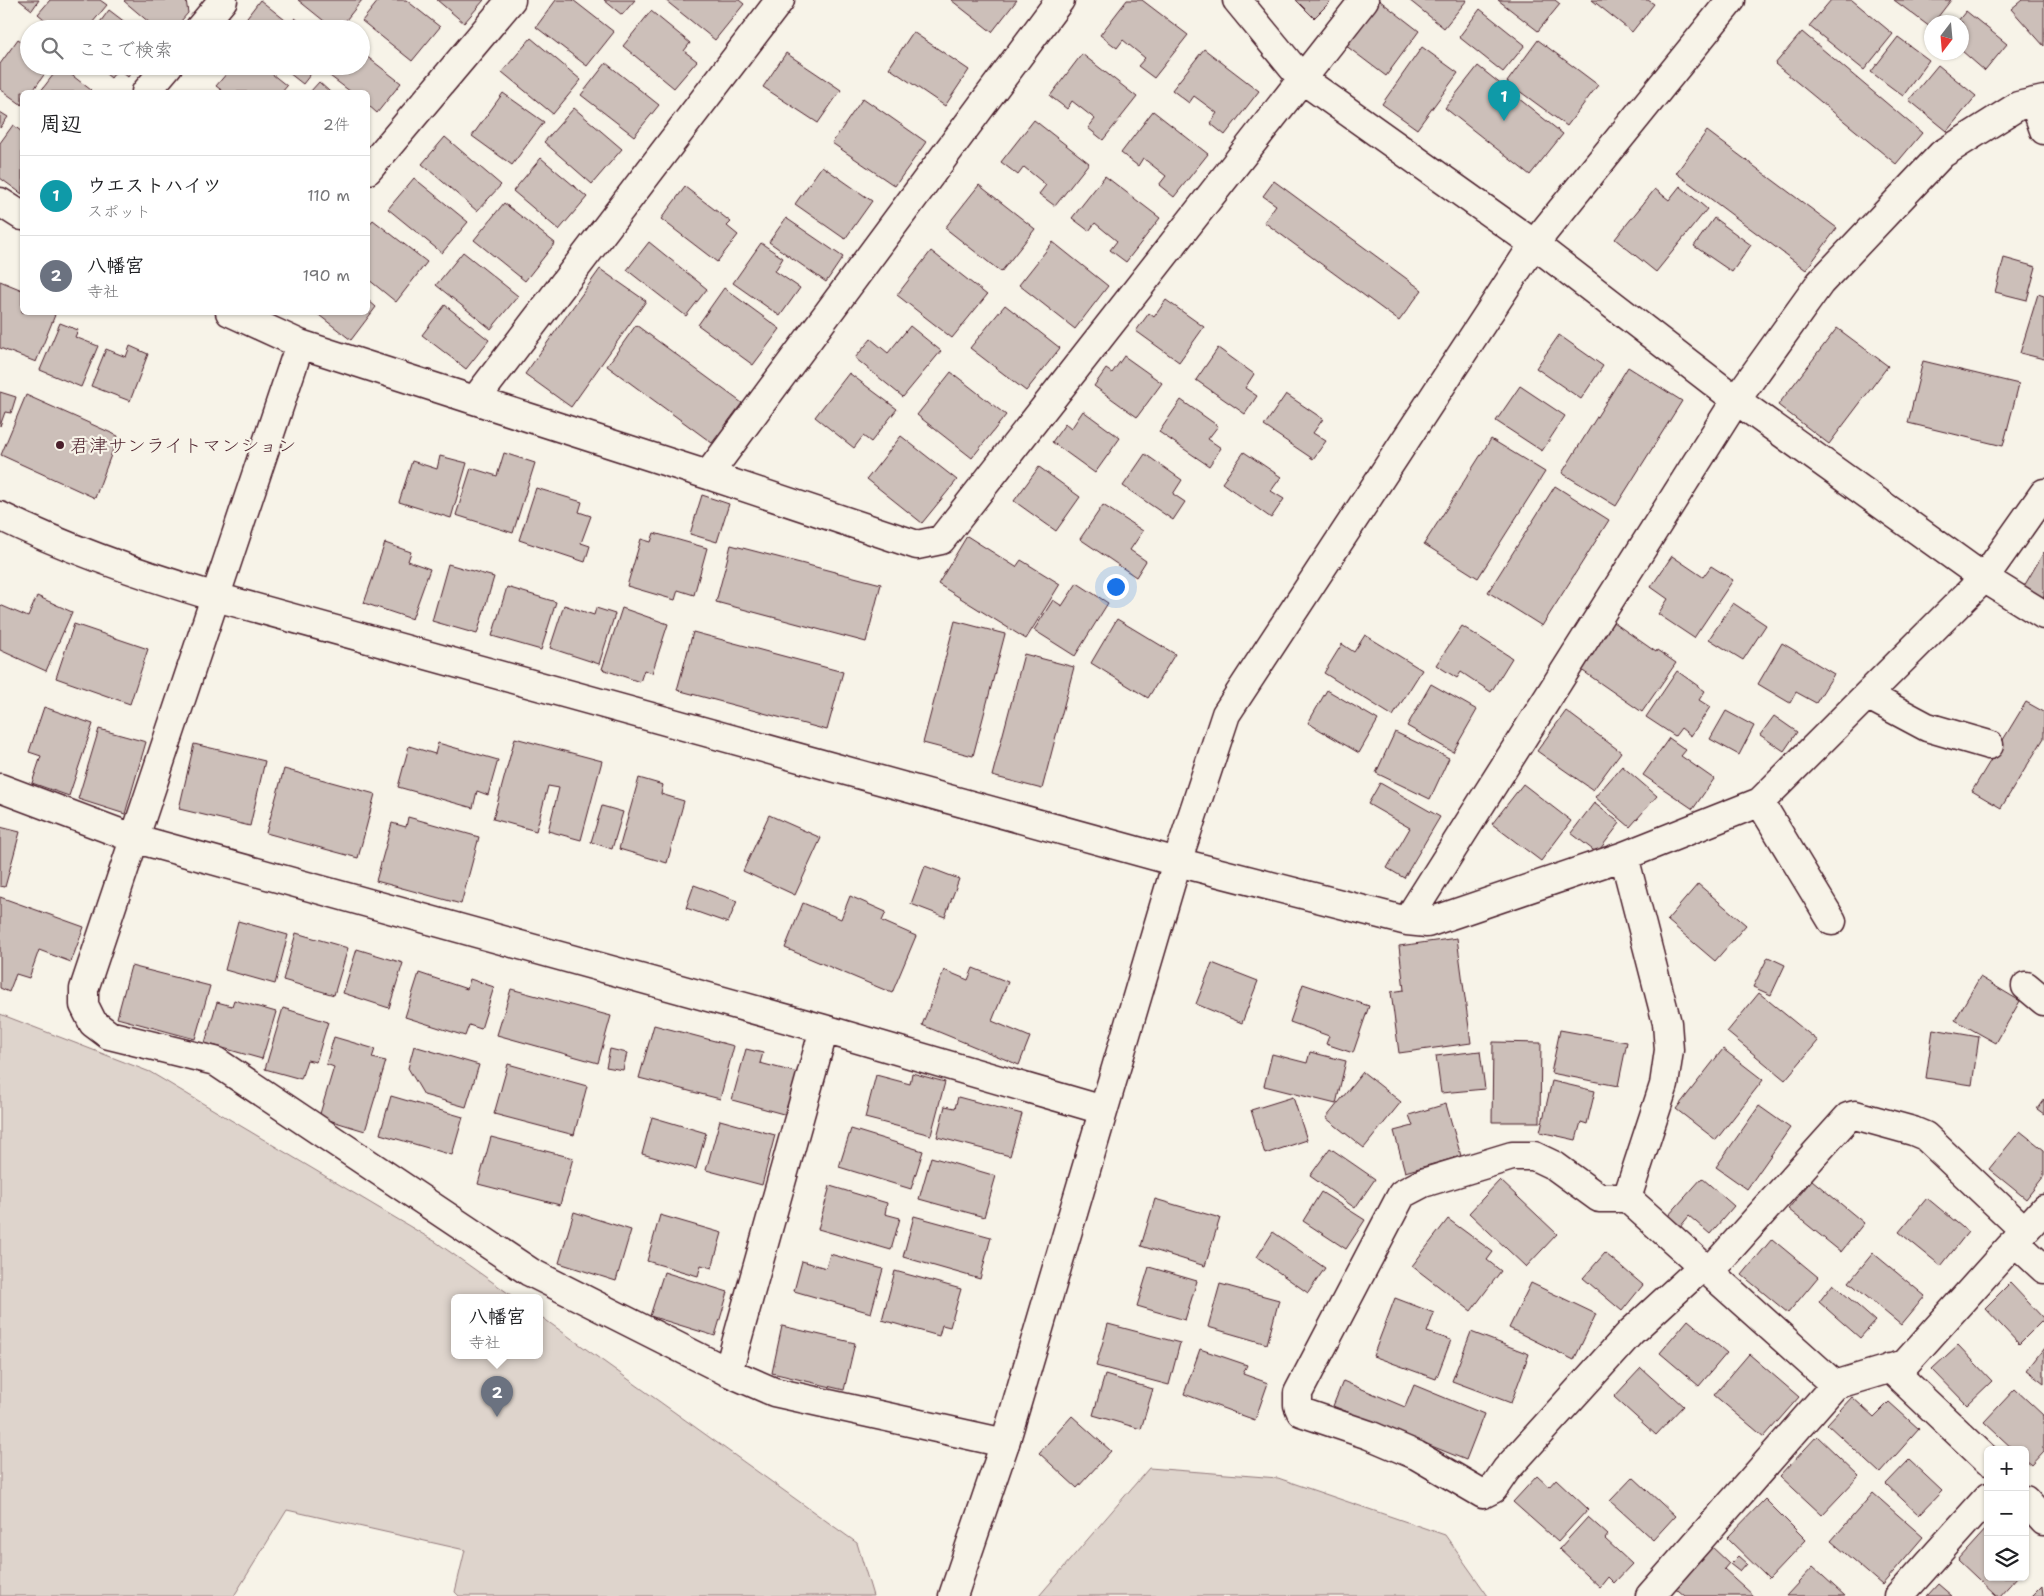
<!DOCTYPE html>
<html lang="ja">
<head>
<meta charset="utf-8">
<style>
	:root { --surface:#fff; --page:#f6f6f6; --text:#202124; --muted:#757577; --line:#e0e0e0; --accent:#4a1f2b }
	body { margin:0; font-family:"Shantell Sans","Klee One",sans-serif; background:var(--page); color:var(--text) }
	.controls { position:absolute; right:15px; bottom:15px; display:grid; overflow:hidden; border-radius:8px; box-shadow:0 1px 4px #0004 }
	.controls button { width:45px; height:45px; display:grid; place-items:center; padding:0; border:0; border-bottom:1px solid var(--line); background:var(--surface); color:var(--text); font:25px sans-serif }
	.compass { position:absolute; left:1924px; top:15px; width:45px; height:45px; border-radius:50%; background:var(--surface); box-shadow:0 1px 4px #0004; rotate:196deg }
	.you { position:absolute; left:1115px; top:586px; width:18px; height:18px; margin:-12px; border:4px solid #fff; border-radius:50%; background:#1a73e8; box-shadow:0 0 0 8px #1a73e833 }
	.badge { display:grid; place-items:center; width:32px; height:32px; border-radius:50%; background:var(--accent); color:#fff; font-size:16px; font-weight:700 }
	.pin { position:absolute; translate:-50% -41px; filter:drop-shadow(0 1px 2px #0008) }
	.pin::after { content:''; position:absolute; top:26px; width:18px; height:15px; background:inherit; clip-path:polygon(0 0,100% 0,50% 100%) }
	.popup { position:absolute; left:451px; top:1294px; width:92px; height:65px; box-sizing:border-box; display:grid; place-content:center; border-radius:8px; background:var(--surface); filter:drop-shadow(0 1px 4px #0005); font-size:16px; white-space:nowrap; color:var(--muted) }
	.popup b { font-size:19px; color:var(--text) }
	.popup::after { content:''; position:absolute; left:50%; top:100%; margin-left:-10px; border:10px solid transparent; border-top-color:var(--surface) }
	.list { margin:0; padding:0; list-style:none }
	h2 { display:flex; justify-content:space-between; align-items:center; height:65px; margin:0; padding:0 20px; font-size:21px }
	h2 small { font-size:16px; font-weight:400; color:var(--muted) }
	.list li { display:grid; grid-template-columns:32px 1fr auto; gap:15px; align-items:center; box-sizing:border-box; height:80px; padding:0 20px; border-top:1px solid var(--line) }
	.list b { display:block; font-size:19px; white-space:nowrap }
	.list p { margin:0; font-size:16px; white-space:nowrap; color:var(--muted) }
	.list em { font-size:16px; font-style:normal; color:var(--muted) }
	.icon { flex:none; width:28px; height:28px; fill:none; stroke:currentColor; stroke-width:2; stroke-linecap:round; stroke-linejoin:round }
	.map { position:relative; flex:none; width:2044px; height:1596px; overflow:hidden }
	.search { position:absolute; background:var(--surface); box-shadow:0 1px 4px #0004; left:20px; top:20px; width:350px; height:55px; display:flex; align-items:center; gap:12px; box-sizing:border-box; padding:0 18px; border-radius:28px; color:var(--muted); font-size:19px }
	.panel { position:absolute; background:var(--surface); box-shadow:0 1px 4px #0004; left:20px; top:90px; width:350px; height:225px; border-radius:8px }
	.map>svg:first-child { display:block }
</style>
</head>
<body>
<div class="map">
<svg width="2044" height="1596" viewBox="0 0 2044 1596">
	<rect width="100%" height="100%" fill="#f7f3e8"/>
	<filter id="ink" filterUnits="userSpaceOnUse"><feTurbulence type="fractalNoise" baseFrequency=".02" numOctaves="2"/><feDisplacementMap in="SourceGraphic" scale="10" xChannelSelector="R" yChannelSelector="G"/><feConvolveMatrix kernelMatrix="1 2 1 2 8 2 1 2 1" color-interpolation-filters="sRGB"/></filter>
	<g filter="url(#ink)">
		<!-- green -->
		<path fill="#ded4cc" stroke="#947a7c" d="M0,1014L150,1072L436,1242L515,1298H454V1356H540V1316L857,1543L873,1596H459L455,1592L465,1550L287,1510L234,1596H0Z
			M1149,1468L1278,1478L1445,1535L1488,1596H1039Z"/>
		<!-- building -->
		<path fill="#ccbfb9" stroke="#4a1f2b" d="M19,0H39L32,10Z
			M50,0H100L107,5L87,29H56L38,14Z
			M125,0H186L188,13L174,29H157L124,1Z
			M260,0L290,24L295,18L309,29H238Z
			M298,0H362L339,29H334Z
			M379,0H406L440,27L412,61L362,21Z
			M437,0H484L464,23Z
			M556,0H573L614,32L587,66L536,27Z
			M604,0H635L622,15Z
			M665,0H739L744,4L715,40Z
			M951,0H1017L992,32Z
			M1127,0H1142L1188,35L1154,78L1138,66L1145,58L1123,40L1117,48L1100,35Z
			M1296,0H1332L1314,18Z
			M1379,0L1419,31L1386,76L1345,45Z
			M1409,0H1467L1444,28Z
			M1498,0H1555L1560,4L1538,31Z
			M1592,0H1648L1654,4L1632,32Z
			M1831,0H1852L1893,34L1864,70L1809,26Z
			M1894,0H1951L1934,22H1932L1930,27Z
			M2022,0H2044V46L2011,9Z
			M1480,9L1525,45L1503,72L1459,37Z
			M109,10L134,29H95Z
			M651,11L690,43L684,51L697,61L674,88L623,46Z
			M1966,11L2007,44L1985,71L1962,51V22H1957Z
			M913,32L969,70L945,106L889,68Z
			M1802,32L1922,133L1896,164L1775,64Z
			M1898,37L1929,60L1903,96L1871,72Z
			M531,38L581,80L553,114L502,72Z
			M18,39L29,46V66H50L32,92H22V105L0,89V64Z
			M1538,40L1598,85L1567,126L1507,82Z
			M1422,47L1458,73L1417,129L1382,104Z
			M1204,49L1259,91L1225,135L1210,123L1217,113L1194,96L1189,103L1172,90Z
			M361,52L401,83L377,113L368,105V92H351L322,70L325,66H361Z
			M786,53L841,90L818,123L763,87Z
			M1082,54L1137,97L1103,140L1088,128L1095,119L1072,101L1067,109L1050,96Z
			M606,63L659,105L634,136L581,95Z
			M1938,65L1976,96L1947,131L1909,100Z
			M60,66L91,90L89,92H40Z
			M96,66H136L128,77L118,69L111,78Z
			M233,66H262L287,86L282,92H224L216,86Z
			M280,66H317L303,84Z
			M1478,66L1563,134L1530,175L1445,108Z
			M319,82L330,92H310Z
			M503,93L544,122L512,165L472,136Z
			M863,98L926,142L895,186L832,143Z
			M574,108L622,149L592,184L544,142Z
			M1153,111L1208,154L1174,197L1159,185L1166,176L1143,158L1138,166L1121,153Z
			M0,112L8,117L0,128Z
			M1034,120L1089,163L1055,206L1039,194L1046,185L1024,167L1018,175L1001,162Z
			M13,125L22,132V194L0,178V143Z
			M1707,131L1837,228L1806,270L1676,173Z
			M445,137L501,185L477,211L422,164Z
			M541,158L587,197L559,230L513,191Z
			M822,166L872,201L845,239L795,204Z
			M1105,176L1160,218L1126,262L1110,250L1117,241L1095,223L1089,231L1072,218Z
			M414,178L468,222L442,253L388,209Z
			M1274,181L1422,290L1399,321L1264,222L1276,205L1263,196Z
			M979,185L1035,229L1001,272L945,228Z
			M1680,186L1707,209L1656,272L1615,239L1655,189L1669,200Z
			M685,187L731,222L727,226L738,235L717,262L661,219Z
			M504,203L555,243L525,281L474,240Z
			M786,218L843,257L826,282L769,242Z
			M1714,218L1751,245L1732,272L1694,246Z
			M373,220L427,262L396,302L368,279V226Z
			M649,242L707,289L686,316L627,270Z
			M1053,242L1108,286L1075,329L1019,285Z
			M761,243L783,258L775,271L800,288L780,316L733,283Z
			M931,251L987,295L952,338L897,295Z
			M463,252L518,296L491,329L436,285Z
			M2004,258L2036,267L2027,300L1995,292Z
			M600,269L646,301L571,407L525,374Z
			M0,281L22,290V312H50L55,315L36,362L0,348Z
			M724,288L780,329L753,365L698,325Z
			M2038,294L2044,296V359L2020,353Z
			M368,300L376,307L351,340L315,312H368Z
			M1166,300L1204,327L1179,362L1136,331L1149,313L1154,317Z
			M445,305L489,340L466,369L422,335Z
			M1005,305L1060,348L1026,391L970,348Z
			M60,323L78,330L75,337L98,346L81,387L40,370Z
			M636,325L742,403L712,443L607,366Z
			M910,326L941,351L903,397L855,358L871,339L888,353Z
			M1837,328L1888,366L1829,444L1778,405Z
			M1559,335L1603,366L1581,399L1536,368Z
			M130,346L148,354L130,401L91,386L106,349L126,357Z
			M1218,348L1254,374L1245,388L1257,396L1245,414L1196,380Z
			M1124,356L1162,383L1137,417L1094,386L1106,369L1112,373Z
			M1923,361L2019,384L2003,446L1908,423Z
			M1628,367L1682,401L1616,506L1562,473Z
			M951,372L1006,415L972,458L917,415Z
			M849,373L897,409L871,442L863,436L854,448L815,417Z
			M1520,386L1565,416L1542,451L1496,421Z
			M0,392L16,397L11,413L5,412L0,426Z
			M1286,394L1323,419L1313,433L1326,441L1313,459L1264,426Z
			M26,395L118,436L95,498L1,455Z
			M1181,400L1218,426L1208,439L1221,448L1209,466L1159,432Z
			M1083,411L1120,438L1095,473L1052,442L1065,424L1071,429Z
			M901,436L957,480L922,523L867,479Z
			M1491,439L1545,472L1478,578L1424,544Z
			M1244,452L1281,477L1271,491L1284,499L1271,518L1222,483Z
			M504,453L535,463L513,533L456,515L471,468L497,476Z
			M1145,454L1182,480L1173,494L1185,502L1173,520L1123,486Z
			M440,456L467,463L451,518L399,502L412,461L437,469Z
			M1039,467L1080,497L1056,531L1014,501Z
			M1555,486L1609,520L1542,626L1488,592Z
			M536,488L582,502L579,512L591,516L581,543L590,546L585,562L519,540Z
			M702,495L729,504L717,542L690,534Z
			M1103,505L1143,531L1130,550L1146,561L1136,577L1080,539Z
			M654,533L707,548L694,595L678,590L675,600L627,586L641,539L651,542Z
			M967,536L1016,567L1021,560L1060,584L1026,639L938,584Z
			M385,543L411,552L408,561L430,569L412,619L364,603Z
			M731,545L881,584L866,642L716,602Z
			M2044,552V600L2023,588Z
			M1672,556L1703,577L1711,566L1733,580L1694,638L1658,614L1668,599L1651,587Z
			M448,564L494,577L477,634L432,621Z
			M1077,583L1108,603L1075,656L1034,630L1053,600L1062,606Z
			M507,587L556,602L541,650L492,636Z
			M37,596L72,612L46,671L0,650V605L28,617Z
			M1733,603L1766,625L1743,660L1709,639Z
			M564,605L594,615L596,608L615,614L599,664L550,648Z
			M622,608L668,624L652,673L644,670L640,682L602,669Z
			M1117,619L1175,654L1148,698L1091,663Z
			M955,621L1005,634L973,756L923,743Z
			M1613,622L1656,652L1657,650L1676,663L1642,712L1580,669Z
			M74,624L148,649L130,704L56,678Z
			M1462,626L1512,658L1491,692L1461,672L1457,678L1436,665Z
			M693,632L843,672L827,730L677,690Z
			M1365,635L1422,670L1393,716L1324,673L1342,644L1354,652Z
			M1782,643L1834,674L1816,703L1796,692L1790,703L1758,684Z
			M1024,654L1074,667L1042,789L992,776Z
			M1677,671L1705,691L1699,700L1710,707L1691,736L1681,728L1675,736L1646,717Z
			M1431,684L1477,710L1453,752L1407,726Z
			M1327,690L1378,720L1359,753L1308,723Z
			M2026,702L2044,712V738L2001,808L1972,791Z
			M44,707L93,724L69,796L32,783L41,756L29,752Z
			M1566,711L1621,752L1593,790L1537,751Z
			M1726,711L1754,726L1739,755L1710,739Z
			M1774,716L1797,732L1784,751L1760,735Z
			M99,729L146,742L125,814L78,799Z
			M1395,732L1449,758L1430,799L1376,773Z
			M515,738L602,761L581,840L548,831L559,788L548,786L536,831L493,819Z
			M1669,738L1686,750L1681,756L1714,779L1693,809L1643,775Z
			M438,743L498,760L488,795L477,791L473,808L398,787L409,746L435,754Z
			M194,744L265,761L250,826L179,809Z
			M1622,766L1657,796L1630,827L1595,797Z
			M284,769L375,794L358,858L266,833Z
			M639,778L663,785L661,794L684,801L667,863L619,849Z
			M1380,783L1440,817L1404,878L1387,868L1410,828L1368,804Z
			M1523,784L1571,821L1541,861L1492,824Z
			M1594,803L1620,823L1597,853L1571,833Z
			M602,806L623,812L612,849L591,842Z
			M769,815L821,838L795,895L743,871Z
			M408,817L479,837L461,904L376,881L392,823L406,827Z
			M0,827L20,832L5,887L0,886Z
			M925,866L959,879L945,917L911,904Z
			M1698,884L1746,925L1715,961L1667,920Z
			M694,885L737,901L728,923L686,908Z
			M850,896L886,912L882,921L916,936L892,993L785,948L803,903L841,919Z
			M0,897L84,927L71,962L39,950L29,978L16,974L9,992L0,988Z
			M238,921L288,935L275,984L225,970Z
			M296,933L348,948L334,995L283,980Z
			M1457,938L1471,1043L1399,1053L1391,992L1404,990L1399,946Z
			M357,949L403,963L389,1008L343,993Z
			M1768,957L1785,965L1771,995L1753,987Z
			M1212,963L1258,981L1242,1023L1196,1004Z
			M131,966L210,986L195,1039L117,1018Z
			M973,968L1008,982L992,1021L1030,1037L1019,1065L922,1025L944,970L968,980Z
			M419,973L467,989L470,979L494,987L481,1029L469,1025L465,1036L405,1017Z
			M1980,977L2020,1001L1996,1043L1955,1020Z
			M1303,984L1369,1006L1353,1053L1326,1044L1329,1036L1290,1022Z
			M511,989L611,1016L598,1063L497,1035Z
			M1759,993L1818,1041L1785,1080L1727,1032Z
			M234,1000L276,1012L262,1059L205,1043L217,1002L232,1006Z
			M283,1008L328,1022L316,1062L307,1060L301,1079L265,1069Z
			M654,1025L734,1046L720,1099L639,1078Z
			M1933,1029L1979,1037L1972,1085L1926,1078Z
			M1560,1030L1627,1042L1618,1086L1551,1073Z
			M334,1037L375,1049L372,1058L386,1061L365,1131L319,1117L334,1067L326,1064Z
			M1493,1042L1541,1043L1540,1122H1492Z
			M414,1046L479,1065L466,1107L424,1095L408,1068Z
			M610,1049L627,1053L623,1070L606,1067Z
			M746,1049L763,1053L760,1063L798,1073L787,1115L732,1100Z
			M1723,1049L1763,1080L1716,1140L1676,1109Z
			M1480,1051L1485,1089L1441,1093L1436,1056Z
			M1310,1052L1346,1061L1336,1104L1264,1086L1272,1054L1307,1063Z
			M508,1064L587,1086L574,1135L494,1114Z
			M1363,1072L1401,1102L1364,1148L1326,1118Z
			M912,1073L945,1082L931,1135L865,1118L876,1075L910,1084Z
			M1552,1081L1595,1091L1587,1124L1581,1122L1576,1140L1540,1132Z
			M391,1096L463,1117L452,1155L380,1134Z
			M958,1097L1022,1114L1010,1156L937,1137L945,1106L955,1108Z
			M1293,1097L1307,1140L1265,1154L1251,1110Z
			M2044,1099V1114L2037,1109Z
			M1446,1104L1461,1156L1405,1172L1394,1131L1413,1126L1409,1115Z
			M1759,1106L1790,1128L1747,1189L1716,1167Z
			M652,1117L706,1133L696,1169L642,1154Z
			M720,1120L775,1135L762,1185L706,1170Z
			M851,1129L923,1151L911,1189L839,1167Z
			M2020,1131L2044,1150V1176L2026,1199L1989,1169Z
			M491,1137L573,1158L560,1205L478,1184Z
			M1330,1148L1375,1179L1355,1208L1310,1176Z
			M931,1157L996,1176L984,1217L919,1199Z
			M1702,1178L1734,1206L1710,1234L1689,1216L1680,1227L1668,1216Z
			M1500,1180L1557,1234L1526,1267L1469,1213Z
			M1812,1180L1864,1223L1841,1252L1788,1209Z
			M830,1186L887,1203L885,1214L900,1218L891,1250L818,1229Z
			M1321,1192L1365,1220L1346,1249L1303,1221Z
			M1927,1198L1968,1232L1941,1266L1899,1232Z
			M1155,1199L1220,1218L1205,1266L1141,1246Z
			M574,1212L631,1230L616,1281L559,1263Z
			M660,1215L722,1233L712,1268L701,1265L698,1276L647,1261Z
			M914,1216L991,1237L980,1279L903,1257Z
			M1448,1219L1493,1252L1487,1260L1501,1271L1471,1311L1412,1266Z
			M1273,1232L1325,1268L1308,1293L1257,1257Z
			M1772,1239L1818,1277L1788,1313L1742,1275Z
			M1605,1253L1643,1285L1622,1311L1583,1278Z
			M1873,1253L1925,1296L1901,1325L1849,1282Z
			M830,1254L883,1269L871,1313L794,1291L802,1261L826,1268Z
			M1149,1267L1197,1281L1185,1320L1137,1306Z
			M895,1271L961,1289L950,1327L942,1325L939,1336L882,1320Z
			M664,1272L728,1292L715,1336L650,1316Z
			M1531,1283L1596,1314L1574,1360L1509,1328Z
			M2010,1283L2044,1319L2019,1344L1985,1308Z
			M1220,1284L1279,1300L1267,1344L1208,1327Z
			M1833,1284L1875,1321L1860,1338L1819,1302Z
			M1395,1298L1434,1313L1427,1332L1451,1340L1436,1379L1373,1356Z
			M1688,1320L1727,1353L1699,1386L1660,1353Z
			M1108,1324L1180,1343L1169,1385L1096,1366Z
			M782,1326L855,1343L844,1390L772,1373Z
			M1471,1332L1529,1354L1511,1403L1452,1381Z
			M1958,1345L1992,1381L1967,1405L1932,1369Z
			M2044,1348V1383L2027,1370Z
			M1200,1349L1247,1365L1243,1374L1268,1383L1255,1420L1184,1394Z
			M1749,1354L1799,1397L1764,1437L1714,1395Z
			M1641,1368L1683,1406L1656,1435L1614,1397Z
			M1105,1375L1153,1389L1141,1429L1093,1415Z
			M1343,1381L1405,1407L1414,1385L1484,1414L1466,1460L1333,1406Z
			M2015,1389L2044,1416V1451L2031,1465L2025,1460V1450H2014L1984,1422Z
			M1852,1397L1874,1417L1889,1402L1919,1429L1880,1473L1827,1424Z
			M1072,1416L1111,1451L1077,1488L1039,1453Z
			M1817,1436L1859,1476L1822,1515L1780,1476Z
			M1909,1460L1942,1491L1919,1515L1886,1484Z
			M1537,1476L1549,1487L1556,1479L1588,1509L1558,1542L1513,1502Z
			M1633,1477L1675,1516L1653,1540L1610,1501Z
			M1873,1493L1923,1537L1882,1585L1831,1541Z
			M1765,1499L1806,1540L1769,1579L1727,1538Z
			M1588,1517L1608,1535L1605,1539L1632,1564L1614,1583L1608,1577L1600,1587L1559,1549Z
			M1987,1528L1988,1577H2017L2000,1596H1996L1958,1560Z
			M1710,1545L1729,1563L1724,1569L1754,1596H1685L1673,1586Z
			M1738,1556L1747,1564L1740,1572L1730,1564Z
			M1813,1567L1845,1596H1786Z
			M1938,1584L1952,1596H1927Z
			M2043,1585L2044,1596H2032Z"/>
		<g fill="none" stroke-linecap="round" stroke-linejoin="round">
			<defs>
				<path id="street" d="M1237,0L1302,79L1534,244L1736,400L1984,578L2044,615
					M199,29L223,0
					M146,92L168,66
					M2034,102L2044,130
					M368,170L511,0
					M0,202L22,216
					M230,312L300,344L708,475L917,545L941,540L1364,0
					M300,344L84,989V1005L93,1023L109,1035L215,1061L530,1272L728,1372L774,1392L1005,1443
					M475,400L780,0
					M708,475L1060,0
					M1867,695L1927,727L1989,745
					M0,788L133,838L824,1029L1103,1110
					M1760,802L1832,921
					M1624,856L1667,1023L1669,1050L1664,1085L1627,1198
					M1177,862L1407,921L1427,923L1624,856L1760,802L1984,578L2044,493
					M1407,921L1736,400L1820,283L1942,154L2018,106L2044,100
					M2026,986L2044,1001
					M2014,1241L2044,1269
					M1703,1266L1631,1332L1506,1470L1493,1489L1483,1494L1416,1455L1369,1435L1301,1412L1298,1405V1393L1402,1194L1423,1183L1512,1156H1534L1555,1166L1599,1198H1627L1835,1385
					M1709,1272L1848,1117L1855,1115L1913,1131L1925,1136L2024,1230
					M1890,1368L1988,1461
					M728,1372L824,1029
					M2025,1500L2044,1521
					M1650,1596L1835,1385L1905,1364L2044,1209
					M1899,1596L1988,1497"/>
				<path id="secondary" d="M0,516C70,550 142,575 216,597L1177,862
					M953,1596L1005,1443L1177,862L1226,714L1534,244L1731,0"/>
			</defs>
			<!-- street casing -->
			<use href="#street" stroke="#4a1f2b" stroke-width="31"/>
			<!-- secondary casing -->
			<use href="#secondary" stroke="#4a1f2b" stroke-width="31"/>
			<!-- street -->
			<use href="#street" stroke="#f7f3e8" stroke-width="28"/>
			<!-- secondary -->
			<use href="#secondary" stroke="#f7f3e8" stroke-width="28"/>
		</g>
	</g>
	<!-- markers -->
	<circle fill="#4a1f2b" stroke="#f7f3e8" stroke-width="2" cx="60" cy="445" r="5"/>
	<g text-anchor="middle" stroke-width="4.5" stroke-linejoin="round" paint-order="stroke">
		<!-- poi labels -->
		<g font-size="19" fill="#4a1f2b" stroke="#f7f3e8" text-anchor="start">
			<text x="70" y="452">君津サンライトマンション</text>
		</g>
	</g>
</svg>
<div class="controls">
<button>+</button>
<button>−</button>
<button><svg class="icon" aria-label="layers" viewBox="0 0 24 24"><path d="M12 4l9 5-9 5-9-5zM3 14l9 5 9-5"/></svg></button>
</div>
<svg class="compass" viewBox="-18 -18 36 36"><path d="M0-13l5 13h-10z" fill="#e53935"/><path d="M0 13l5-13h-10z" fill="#757577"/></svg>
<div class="you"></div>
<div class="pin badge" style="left:1504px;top:121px;background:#0f9aa8">1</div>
<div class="pin badge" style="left:497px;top:1417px;background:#6b7280">2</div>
<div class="popup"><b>八幡宮</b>寺社</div>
<div class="search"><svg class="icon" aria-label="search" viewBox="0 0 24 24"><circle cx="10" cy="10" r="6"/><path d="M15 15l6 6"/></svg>ここで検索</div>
<section class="panel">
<h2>周辺<small>2件</small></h2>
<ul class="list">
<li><span class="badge" style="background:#0f9aa8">1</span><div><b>ウエストハイツ</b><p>スポット</p></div><em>110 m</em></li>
<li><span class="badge" style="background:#6b7280">2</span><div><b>八幡宮</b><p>寺社</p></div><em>190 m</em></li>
</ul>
</section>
</div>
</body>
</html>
